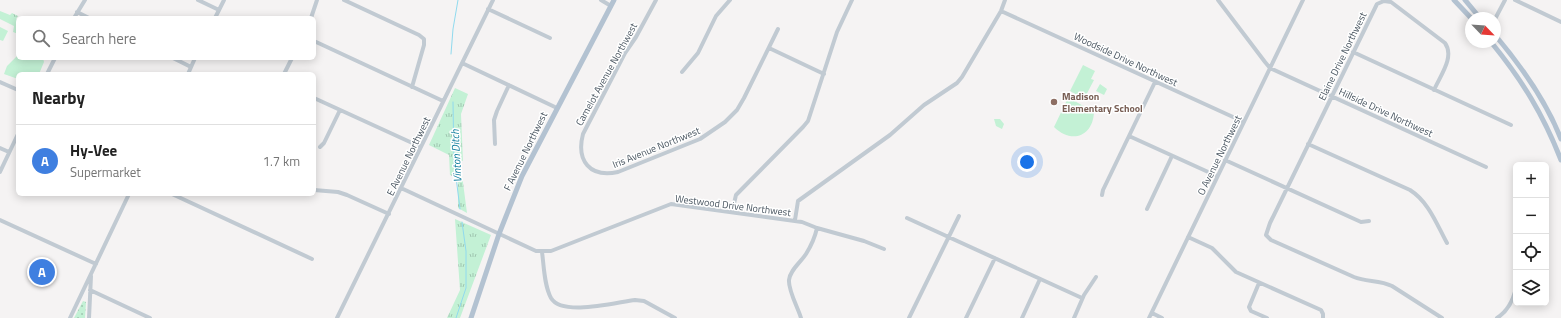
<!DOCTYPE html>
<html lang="en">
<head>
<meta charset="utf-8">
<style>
	:root { --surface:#fff; --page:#f6f6f6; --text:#222; --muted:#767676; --line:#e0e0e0; --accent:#1a73e8 }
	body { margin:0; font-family:"Titillium Web",sans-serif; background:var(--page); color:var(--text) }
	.controls { position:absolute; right:12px; bottom:12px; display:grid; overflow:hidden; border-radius:6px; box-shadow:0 2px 10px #0003 }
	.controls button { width:36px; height:36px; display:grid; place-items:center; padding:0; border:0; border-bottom:1px solid var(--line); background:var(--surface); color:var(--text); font:20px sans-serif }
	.compass { position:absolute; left:1465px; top:12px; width:36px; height:36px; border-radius:50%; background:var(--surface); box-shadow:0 2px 10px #0003; rotate:115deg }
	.you { position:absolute; left:1027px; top:162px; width:14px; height:14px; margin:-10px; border:3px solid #fff; border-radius:50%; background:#1a73e8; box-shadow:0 0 0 6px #1a73e833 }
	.badge { display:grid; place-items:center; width:26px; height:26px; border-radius:50%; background:var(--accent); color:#fff; font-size:13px; font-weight:700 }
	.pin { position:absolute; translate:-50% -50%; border:2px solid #fff; box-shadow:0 1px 4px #0006 }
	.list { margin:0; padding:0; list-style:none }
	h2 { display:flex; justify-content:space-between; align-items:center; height:52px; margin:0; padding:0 16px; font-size:17px }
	h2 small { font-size:13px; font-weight:400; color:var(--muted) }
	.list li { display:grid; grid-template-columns:26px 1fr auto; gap:12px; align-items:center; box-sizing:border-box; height:72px; padding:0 16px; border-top:1px solid var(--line) }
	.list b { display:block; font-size:15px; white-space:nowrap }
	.list p { margin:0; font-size:13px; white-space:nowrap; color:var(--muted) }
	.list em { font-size:13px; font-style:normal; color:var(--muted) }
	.icon { flex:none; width:22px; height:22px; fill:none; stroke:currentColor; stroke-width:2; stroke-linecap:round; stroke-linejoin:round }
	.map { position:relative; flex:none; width:1561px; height:318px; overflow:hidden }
	.search { position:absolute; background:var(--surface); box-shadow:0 2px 10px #0003; left:16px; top:16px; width:300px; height:44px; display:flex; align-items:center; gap:10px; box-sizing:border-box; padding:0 14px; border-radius:6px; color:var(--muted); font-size:15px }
	.panel { position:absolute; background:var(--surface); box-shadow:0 2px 10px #0003; left:16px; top:72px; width:300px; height:124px; border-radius:6px }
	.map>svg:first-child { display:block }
</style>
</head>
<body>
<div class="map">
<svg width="1561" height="318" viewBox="0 0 1561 318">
	<defs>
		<pattern id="grass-dots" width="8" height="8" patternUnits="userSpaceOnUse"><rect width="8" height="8" fill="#c3f1d5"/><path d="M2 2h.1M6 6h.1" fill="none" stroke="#a0c6b0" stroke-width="1.8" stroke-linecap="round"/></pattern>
		<pattern id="park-tufts" width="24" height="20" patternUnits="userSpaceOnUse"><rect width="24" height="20" fill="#c3f1d5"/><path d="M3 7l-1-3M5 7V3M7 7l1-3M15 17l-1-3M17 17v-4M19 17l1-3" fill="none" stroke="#a0c6b0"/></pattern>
	</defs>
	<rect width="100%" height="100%" fill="#f5f3f3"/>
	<!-- grass -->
	<path fill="url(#grass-dots)" d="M83,301L86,302L85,318H74Z"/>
	<!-- park -->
	<path fill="url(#park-tufts)" d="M0,11L10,15L12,13L18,16L16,19L18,20V34L13,32L14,26L0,19Z
		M1100,84L1107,89L1104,95L1096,91Z
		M455,88L468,94L461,114L463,161L460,160L467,213L458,208V178L450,175L449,155L429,145Z
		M994,119H1000L1004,124L1002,129L996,126Z
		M455,219L491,235L460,318H447L460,290Z"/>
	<!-- garden -->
	<path fill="#c3f1d5" d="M0,27L8,31L3,41L0,40Z
		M18,55V58H43L44,62L39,74H18V79L4,74L7,66Z
		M1083,65L1095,71L1091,79L1094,80L1084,99L1070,91Z
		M1071,99L1094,112C1093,137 1071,144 1054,127L1067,100Z"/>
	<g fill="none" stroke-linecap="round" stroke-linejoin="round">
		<!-- stream -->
		<path stroke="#90daee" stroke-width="1" d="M451,54L453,29L458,0
			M453,102L454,161L460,209
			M456,318L466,288V251L462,222"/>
		<!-- minor -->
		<path stroke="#c1cad2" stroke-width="4" d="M198,0L219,10
			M344,0L419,35L424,39V45L412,87
			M601,0L611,6
			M656,0L636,37L625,53L583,134C576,161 590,178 618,172L700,139L725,122L737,110L744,98L778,29
			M1218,0L1265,62L1270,68L1486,167
			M1515,0L1561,22
			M488,9L550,38
			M1001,11L1244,122
			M77,12L89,18
			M74,18L85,0
			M215,18L224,0
			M311,18L317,0
			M1495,19L1505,0
			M314,41L443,101
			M769,48L824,74
			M1353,52L1511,125
			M173,58L191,67
			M462,63L557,108
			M682,72L698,53L716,16L730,0
			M47,74L55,58
			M188,74L195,58
			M284,74L292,58
			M0,82L18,90
			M1434,90C1440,76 1455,57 1445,43L1391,2L1384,1L1377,4L1270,223L1266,235L1271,240L1354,277C1366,282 1380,280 1392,286L1442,318
			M314,98L421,147
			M1129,136L1217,176
			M495,144L494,120L497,111L509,85
			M1308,144L1410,190C1429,202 1437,225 1447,243
			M320,147L324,143L340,110
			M0,148L9,152
			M1225,160L1361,222L1369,221
			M0,172L18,134
			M401,188L536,251H551L671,204L802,222L817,228C815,237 811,246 806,254C801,262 790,270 789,280C788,290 798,308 801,318
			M314,190L338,192L347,195L389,214
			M172,194L312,259
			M1102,195L1103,190L1155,82
			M1147,209L1172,156
			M732,212L736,195L803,127L808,121L837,32L852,0
			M907,218L1082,298
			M0,220L96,264
			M795,220L798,201L890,135L924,105L957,83L962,77L1001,11L1005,0
			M817,228L864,241L884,249
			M1188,237L1212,248L1236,272L1321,310L1323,314V318
			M542,252C544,266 544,285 551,298C562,317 617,302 635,300L644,301L675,318
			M1259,283L1249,307L1251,311L1267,318
			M90,290L150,318
			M1152,313L1162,318
			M70,318L129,194
			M89,318L91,276
			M337,318L493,0
			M909,318L959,216
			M966,318L995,258
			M1022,318L1040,279
			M1074,318L1084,295L1096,277
			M1149,318L1303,0
			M1497,318C1508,311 1513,301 1516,288"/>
		<!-- major -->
		<path stroke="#b3c2d1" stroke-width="5" d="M1454,0L1471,18
			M1465,0L1480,18
			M1495,35C1522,67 1546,101 1561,139
			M1491,42C1522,80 1543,114 1561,160
			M471,318L499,234L522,176L614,0"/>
	</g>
	<!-- markers -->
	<circle fill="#8d6e63" stroke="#fff" stroke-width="1.5" cx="1054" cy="102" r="4"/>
	<g text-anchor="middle" stroke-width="3" stroke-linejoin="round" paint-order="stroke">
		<!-- street labels -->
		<g font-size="10" fill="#4a5661" stroke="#fff">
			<text transform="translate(1342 56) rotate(-64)" y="4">Elaine Drive Northwest</text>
			<text transform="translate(1126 59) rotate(25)" y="4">Woodside Drive Northwest</text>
			<text transform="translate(606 74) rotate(-61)" y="4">Camelot Avenue Northwest</text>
			<text transform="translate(1386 112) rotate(25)" y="4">Hillside Drive Northwest</text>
			<text transform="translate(656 147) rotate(-22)" y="4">Iris Avenue Northwest</text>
			<text transform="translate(525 151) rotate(-64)" y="4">F Avenue Northwest</text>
			<text transform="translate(1219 155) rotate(-64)" y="4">O Avenue Northwest</text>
			<text transform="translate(408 156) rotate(-64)" y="4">E Avenue Northwest</text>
			<text transform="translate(733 205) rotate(7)" y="4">Westwood Drive Northwest</text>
		</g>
		<!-- education labels -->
		<g font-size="10" font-weight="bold" fill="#785e54" stroke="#fff" text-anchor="start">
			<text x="1062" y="100">Madison<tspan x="1062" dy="12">Elementary School</tspan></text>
		</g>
		<!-- water labels -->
		<g font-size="11" font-style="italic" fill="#0c7c9b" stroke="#fff">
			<text transform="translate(456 156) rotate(-93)" y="4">Vinton Ditch</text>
		</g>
	</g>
</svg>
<div class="controls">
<button>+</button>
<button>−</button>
<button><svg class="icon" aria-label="locate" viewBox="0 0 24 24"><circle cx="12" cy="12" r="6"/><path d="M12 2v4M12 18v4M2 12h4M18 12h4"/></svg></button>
<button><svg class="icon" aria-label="layers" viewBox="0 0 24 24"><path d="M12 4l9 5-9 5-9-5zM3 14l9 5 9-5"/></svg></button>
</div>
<svg class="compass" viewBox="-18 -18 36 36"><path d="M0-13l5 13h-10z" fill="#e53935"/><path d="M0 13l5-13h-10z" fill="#767676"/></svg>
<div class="you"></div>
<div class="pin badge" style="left:42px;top:272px;background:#3f7fe0">A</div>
<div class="search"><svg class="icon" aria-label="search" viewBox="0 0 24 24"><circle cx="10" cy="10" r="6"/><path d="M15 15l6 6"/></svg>Search here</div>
<section class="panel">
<h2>Nearby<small></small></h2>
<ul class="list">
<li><span class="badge" style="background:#3f7fe0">A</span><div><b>Hy-Vee</b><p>Supermarket</p></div><em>1.7 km</em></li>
</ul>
</section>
</div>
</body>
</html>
